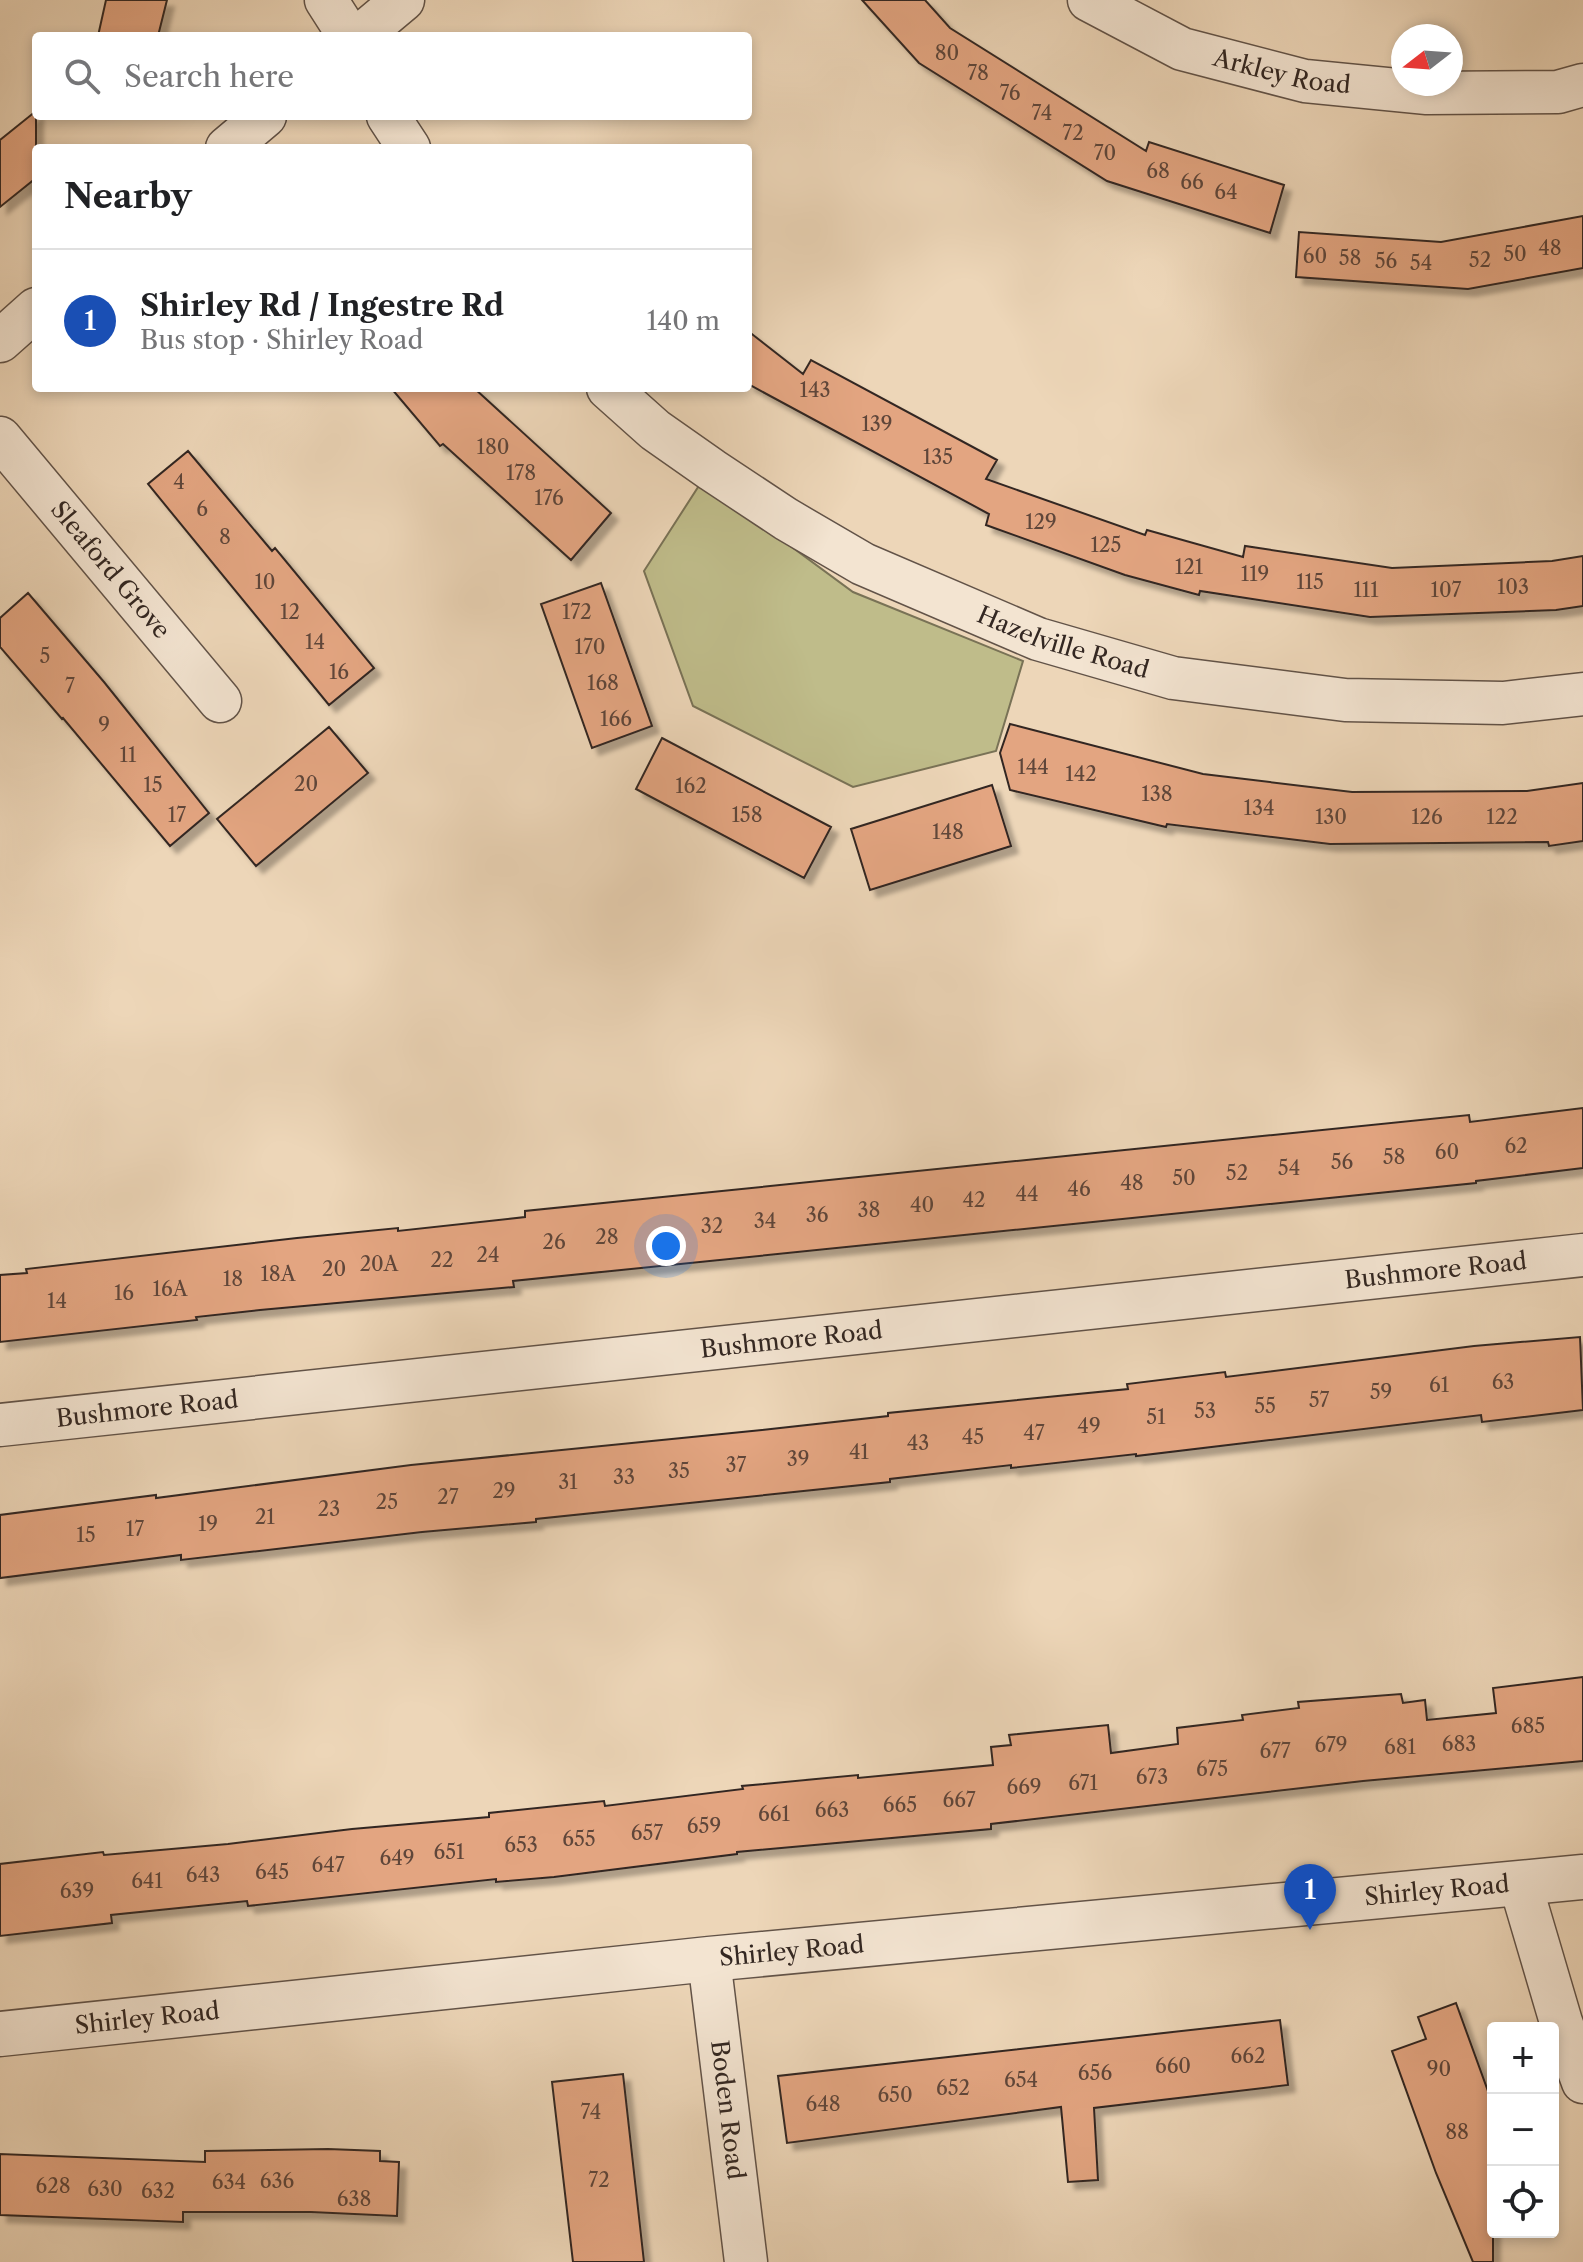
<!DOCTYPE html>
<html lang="en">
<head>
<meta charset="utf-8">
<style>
	:root { --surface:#fff; --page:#f2f2f2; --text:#202124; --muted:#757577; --line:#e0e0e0; --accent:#d93025 }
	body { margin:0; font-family:"Libre Caslon Text",serif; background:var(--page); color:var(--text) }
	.controls { position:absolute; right:24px; bottom:24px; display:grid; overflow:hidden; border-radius:8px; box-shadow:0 4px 12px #0003 }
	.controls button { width:72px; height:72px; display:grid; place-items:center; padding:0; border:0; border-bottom:2px solid var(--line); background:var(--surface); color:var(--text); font:40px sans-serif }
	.compass { position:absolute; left:1391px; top:24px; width:72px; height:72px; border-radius:50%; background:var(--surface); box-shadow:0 4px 12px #0003; rotate:253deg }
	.you { position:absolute; left:666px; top:1246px; width:28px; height:28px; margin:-20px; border:6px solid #fff; border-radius:50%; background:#1a73e8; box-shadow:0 0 0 12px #1a73e833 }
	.badge { display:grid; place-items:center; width:52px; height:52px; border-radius:50%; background:var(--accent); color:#fff; font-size:26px; font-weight:700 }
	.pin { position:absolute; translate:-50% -66px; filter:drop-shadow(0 2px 4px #0008) }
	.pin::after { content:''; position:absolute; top:42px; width:28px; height:24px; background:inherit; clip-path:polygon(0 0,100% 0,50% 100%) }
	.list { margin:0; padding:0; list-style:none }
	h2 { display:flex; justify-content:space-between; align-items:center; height:104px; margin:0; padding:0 32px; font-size:34px }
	h2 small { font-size:26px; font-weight:400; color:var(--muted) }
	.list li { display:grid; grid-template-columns:52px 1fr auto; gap:24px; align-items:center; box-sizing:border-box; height:144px; padding:0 32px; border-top:2px solid var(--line) }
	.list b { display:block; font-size:30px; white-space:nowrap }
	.list p { margin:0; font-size:26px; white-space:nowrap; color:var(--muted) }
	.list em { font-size:26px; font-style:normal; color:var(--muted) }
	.icon { flex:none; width:44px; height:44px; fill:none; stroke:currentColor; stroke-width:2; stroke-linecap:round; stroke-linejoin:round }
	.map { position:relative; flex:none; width:1583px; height:2262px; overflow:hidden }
	.search { position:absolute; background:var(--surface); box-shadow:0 4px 12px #0003; left:32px; top:32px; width:720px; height:88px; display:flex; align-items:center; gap:20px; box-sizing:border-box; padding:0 28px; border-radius:8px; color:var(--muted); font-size:30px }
	.panel { position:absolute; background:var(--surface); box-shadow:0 4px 12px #0003; left:32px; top:144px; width:720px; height:248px; border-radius:8px }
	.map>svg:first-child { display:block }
</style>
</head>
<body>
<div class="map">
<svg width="1583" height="2262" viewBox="0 0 1583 2262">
	<defs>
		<filter id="shadow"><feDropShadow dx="7" dy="7" stdDeviation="2" flood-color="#0004"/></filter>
	</defs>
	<rect width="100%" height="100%" fill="#edd6b8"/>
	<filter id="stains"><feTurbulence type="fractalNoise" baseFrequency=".0025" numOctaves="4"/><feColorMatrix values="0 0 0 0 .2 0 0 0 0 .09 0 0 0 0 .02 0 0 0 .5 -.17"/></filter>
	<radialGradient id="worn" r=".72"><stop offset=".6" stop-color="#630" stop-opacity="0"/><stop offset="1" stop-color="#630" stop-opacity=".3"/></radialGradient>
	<!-- green -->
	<path fill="#bfbc8a" stroke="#797256" stroke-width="2" d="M702,481L853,592L1023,661L996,751L853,787L693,706L644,571Z"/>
	<!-- building -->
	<path fill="#e3a581" stroke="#332722" stroke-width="2" filter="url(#shadow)" d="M106,0H167L158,36H98Z
		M862,0H925L950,28L1146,151L1149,142L1284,185L1270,233L1107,181L919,63Z
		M36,111V178L0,207V140Z
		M1583,216V268L1468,289L1296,277L1299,232L1441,242Z
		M748,331L803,374L811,360L997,460L986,479L1145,535L1147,530L1243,557L1245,546L1392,568L1552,561L1583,556V606L1556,610L1370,617L1200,591L1199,595L1125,575L986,525L989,514L748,384Z
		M391,388H474L611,513L571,560L443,444L440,446Z
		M188,451L272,551L275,548L374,668L329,705L148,484Z
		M601,583L652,726L592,748L541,604Z
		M28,593L104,682L209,813L170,846L63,718L62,719L0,647V618Z
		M1010,724L1203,774L1352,792L1527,791L1583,783V841L1549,846L1548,842L1330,844L1167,824L1166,827L1010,790L1000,753Z
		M329,727L368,773L256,866L217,819Z
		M662,738L831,827L804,878L636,789Z
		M992,785L1011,846L870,890L851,829Z
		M1583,1108V1168L1476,1181V1183L513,1281L514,1287L260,1310L196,1317L197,1320L0,1342V1275L27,1273L26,1269L297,1238L398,1228V1231L525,1217V1211L613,1202L1469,1115L1470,1122Z
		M1580,1337L1583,1410L1482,1422L1481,1415L1136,1456V1454L1011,1468V1465L890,1479V1482L536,1519V1522L422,1532L181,1560V1555L0,1578V1515L156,1495V1498L411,1465L762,1430L888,1416V1413L1128,1389L1127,1384L1225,1372L1226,1377L1474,1346Z
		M1583,1677V1761L1363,1781L991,1824V1829L737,1852V1854L554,1877L496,1882V1879L248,1906L247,1901L111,1915L112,1923L0,1936V1864L103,1852L104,1855L228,1844L352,1829L489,1817V1813L604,1801L605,1806L743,1789L742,1786L858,1775V1778L993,1765L991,1747L1011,1745L1009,1735L1108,1725L1111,1753L1178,1744L1177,1728L1243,1720L1242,1715L1299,1708L1298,1702L1401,1694L1403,1703L1425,1700L1427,1720L1496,1713L1493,1688Z
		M1456,2003L1493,2105V2262H1473L1436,2173L1392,2051L1426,2039L1418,2017Z
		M1280,2020L1288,2085L1094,2108L1098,2180L1068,2182L1061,2107L787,2143L778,2076Z
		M623,2074L644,2262H573L552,2082Z
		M328,2149L380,2151V2161L399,2162L397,2216L311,2212H183V2222L0,2215V2154L205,2162V2151Z"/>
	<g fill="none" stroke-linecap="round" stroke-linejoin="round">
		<defs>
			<g id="minor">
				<path d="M326,0L349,36"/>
				<path id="s1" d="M1089,0L1182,49L1305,81L1427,93L1558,92L1583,85"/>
				<path d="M360,36L403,0"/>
				<path d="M388,116L409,148"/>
				<path d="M227,148L265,116"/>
				<path d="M0,341L36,309"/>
				<path id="s2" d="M608,388L655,430L712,470L786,519L863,564L1038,639L1173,678L1345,700L1503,703L1583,694"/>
				<path id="s3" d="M0,438L220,701"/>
				<path id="s4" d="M0,1425L1583,1255"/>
				<path d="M1520,1883L1561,2022L1583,2082"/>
				<path id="s5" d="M709,1959L746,2262"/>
			</g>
			<g id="tertiary">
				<path id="s6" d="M0,2034L709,1959L1583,1877"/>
			</g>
		</defs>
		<!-- minor casing -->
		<use href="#minor" stroke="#625348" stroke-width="45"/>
		<!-- tertiary casing -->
		<use href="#tertiary" stroke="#625348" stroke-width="47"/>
		<!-- minor -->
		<use href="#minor" stroke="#f3e4d1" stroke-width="42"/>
		<!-- tertiary -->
		<use href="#tertiary" stroke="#f3e4d1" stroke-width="44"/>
	</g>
	<g text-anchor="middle" stroke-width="6" stroke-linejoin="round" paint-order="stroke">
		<!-- number labels -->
		<g font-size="20" fill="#5f463a">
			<text x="947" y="60">80</text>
			<text x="978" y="80">78</text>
			<text x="1010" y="100">76</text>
			<text x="1042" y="120">74</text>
			<text x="1073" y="140">72</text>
			<text x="1105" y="160">70</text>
			<text x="1158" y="178">68</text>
			<text x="1192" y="189">66</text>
			<text x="1226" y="199">64</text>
			<text x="1550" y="255">48</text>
			<text x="1515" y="261">50</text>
			<text x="1315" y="263">60</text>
			<text x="1350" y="265">58</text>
			<text x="1480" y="267">52</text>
			<text x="1386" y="268">56</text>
			<text x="1421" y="270">54</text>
			<text x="815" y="397">143</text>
			<text x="877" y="431">139</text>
			<text x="493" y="454">180</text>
			<text x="938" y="464">135</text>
			<text x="521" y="480">178</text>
			<text x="179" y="489">4</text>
			<text x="549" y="505">176</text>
			<text x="202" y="516">6</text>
			<text x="1041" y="529">129</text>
			<text x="225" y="544">8</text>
			<text x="1106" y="552">125</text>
			<text x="1189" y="574">121</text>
			<text x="1255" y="581">119</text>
			<text x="265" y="589">10</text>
			<text x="1310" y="589">115</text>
			<text x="1513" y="594">103</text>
			<text x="1366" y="597">111</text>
			<text x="1446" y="597">107</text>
			<text x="290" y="619">12</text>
			<text x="577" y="619">172</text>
			<text x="315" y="649">14</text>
			<text x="590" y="654">170</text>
			<text x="45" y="663">5</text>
			<text x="339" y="679">16</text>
			<text x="603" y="690">168</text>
			<text x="70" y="693">7</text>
			<text x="616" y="726">166</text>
			<text x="104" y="732">9</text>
			<text x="128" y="762">11</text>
			<text x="1033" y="774">144</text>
			<text x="1081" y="781">142</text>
			<text x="306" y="791">20</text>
			<text x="153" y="792">15</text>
			<text x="691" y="793">162</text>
			<text x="1157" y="801">138</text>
			<text x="1259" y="815">134</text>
			<text x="177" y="822">17</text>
			<text x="747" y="822">158</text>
			<text x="1331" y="824">130</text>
			<text x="1427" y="824">126</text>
			<text x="1502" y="824">122</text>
			<text x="948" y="839">148</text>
			<text x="1516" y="1153">62</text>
			<text x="1447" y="1159">60</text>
			<text x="1394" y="1164">58</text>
			<text x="1342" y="1169">56</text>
			<text x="1289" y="1175">54</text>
			<text x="1237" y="1180">52</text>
			<text x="1184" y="1185">50</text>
			<text x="1132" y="1190">48</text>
			<text x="1079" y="1196">46</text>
			<text x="1027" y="1201">44</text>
			<text x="974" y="1207">42</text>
			<text x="922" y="1212">40</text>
			<text x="869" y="1217">38</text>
			<text x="817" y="1222">36</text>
			<text x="765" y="1228">34</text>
			<text x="712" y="1233">32</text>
			<text x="607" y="1244">28</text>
			<text x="554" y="1249">26</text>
			<text x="488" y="1262">24</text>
			<text x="442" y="1267">22</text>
			<text x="379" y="1271">20A</text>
			<text x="334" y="1276">20</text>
			<text x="278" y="1281">18A</text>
			<text x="233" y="1286">18</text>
			<text x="170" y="1296">16A</text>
			<text x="124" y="1300">16</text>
			<text x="57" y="1308">14</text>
			<text x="1503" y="1389">63</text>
			<text x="1439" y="1392">61</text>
			<text x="1381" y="1399">59</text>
			<text x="1319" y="1407">57</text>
			<text x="1265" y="1413">55</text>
			<text x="1205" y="1418">53</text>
			<text x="1156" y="1424">51</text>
			<text x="1089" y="1433">49</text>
			<text x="1034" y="1440">47</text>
			<text x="973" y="1444">45</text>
			<text x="918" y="1450">43</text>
			<text x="859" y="1459">41</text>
			<text x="798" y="1466">39</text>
			<text x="736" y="1472">37</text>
			<text x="679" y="1478">35</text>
			<text x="624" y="1484">33</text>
			<text x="568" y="1489">31</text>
			<text x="504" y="1498">29</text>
			<text x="448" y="1504">27</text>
			<text x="387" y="1509">25</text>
			<text x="329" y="1516">23</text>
			<text x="265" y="1524">21</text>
			<text x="208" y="1531">19</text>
			<text x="135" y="1536">17</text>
			<text x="86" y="1542">15</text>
			<text x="1528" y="1733">685</text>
			<text x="1459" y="1751">683</text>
			<text x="1331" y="1752">679</text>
			<text x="1400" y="1754">681</text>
			<text x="1275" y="1758">677</text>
			<text x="1212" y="1776">675</text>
			<text x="1152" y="1784">673</text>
			<text x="1083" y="1790">671</text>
			<text x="1024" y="1794">669</text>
			<text x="959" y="1807">667</text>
			<text x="900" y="1812">665</text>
			<text x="832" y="1817">663</text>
			<text x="774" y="1821">661</text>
			<text x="704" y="1833">659</text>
			<text x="647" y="1840">657</text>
			<text x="579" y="1846">655</text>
			<text x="521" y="1852">653</text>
			<text x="449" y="1859">651</text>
			<text x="397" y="1865">649</text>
			<text x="328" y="1872">647</text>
			<text x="272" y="1879">645</text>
			<text x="203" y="1882">643</text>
			<text x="147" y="1888">641</text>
			<text x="77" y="1898">639</text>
			<text x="1248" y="2063">662</text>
			<text x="1173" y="2073">660</text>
			<text x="1439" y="2076">90</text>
			<text x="1095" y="2080">656</text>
			<text x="1021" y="2087">654</text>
			<text x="953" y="2095">652</text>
			<text x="895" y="2102">650</text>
			<text x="823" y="2111">648</text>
			<text x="591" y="2119">74</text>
			<text x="1457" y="2139">88</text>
			<text x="599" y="2187">72</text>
			<text x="277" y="2188">636</text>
			<text x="229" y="2189">634</text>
			<text x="53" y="2193">628</text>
			<text x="105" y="2196">630</text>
			<text x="158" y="2198">632</text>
			<text x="354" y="2206">638</text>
		</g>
		<!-- street labels -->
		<g font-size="24" fill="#332722" stroke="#f3e4d1">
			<text dy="8" stroke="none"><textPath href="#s1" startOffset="208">Arkley Road</textPath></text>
			<text dy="8" stroke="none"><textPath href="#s3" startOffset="172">Sleaford Grove</textPath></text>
			<text dy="8" stroke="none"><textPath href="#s2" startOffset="526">Hazelville Road</textPath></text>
			<text dy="8" stroke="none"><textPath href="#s4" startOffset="1444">Bushmore Road</textPath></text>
			<text dy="8" stroke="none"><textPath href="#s4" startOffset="796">Bushmore Road</textPath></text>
			<text dy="8" stroke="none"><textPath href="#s4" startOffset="148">Bushmore Road</textPath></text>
			<text dy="8" stroke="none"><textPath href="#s6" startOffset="1444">Shirley Road</textPath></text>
			<text dy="8" stroke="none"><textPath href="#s6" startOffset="796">Shirley Road</textPath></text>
			<text dy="8" stroke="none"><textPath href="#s6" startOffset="148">Shirley Road</textPath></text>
			<text dy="8" stroke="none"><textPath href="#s5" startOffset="152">Boden Road</textPath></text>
		</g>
	</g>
	<rect width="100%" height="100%" filter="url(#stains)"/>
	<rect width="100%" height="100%" fill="url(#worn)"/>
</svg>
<div class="controls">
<button>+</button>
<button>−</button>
<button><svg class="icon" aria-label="locate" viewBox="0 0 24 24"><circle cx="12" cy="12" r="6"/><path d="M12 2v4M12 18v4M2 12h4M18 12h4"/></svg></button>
</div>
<svg class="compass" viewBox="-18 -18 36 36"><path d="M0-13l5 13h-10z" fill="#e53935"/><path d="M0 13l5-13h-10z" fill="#757577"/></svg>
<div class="you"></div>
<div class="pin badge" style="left:1310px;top:1930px;background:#1a4fb4">1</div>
<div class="search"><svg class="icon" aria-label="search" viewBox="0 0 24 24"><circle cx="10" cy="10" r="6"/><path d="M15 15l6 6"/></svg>Search here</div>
<section class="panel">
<h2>Nearby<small></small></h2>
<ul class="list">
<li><span class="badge" style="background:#1a4fb4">1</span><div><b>Shirley Rd / Ingestre Rd</b><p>Bus stop · Shirley Road</p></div><em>140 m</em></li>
</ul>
</section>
</div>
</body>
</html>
